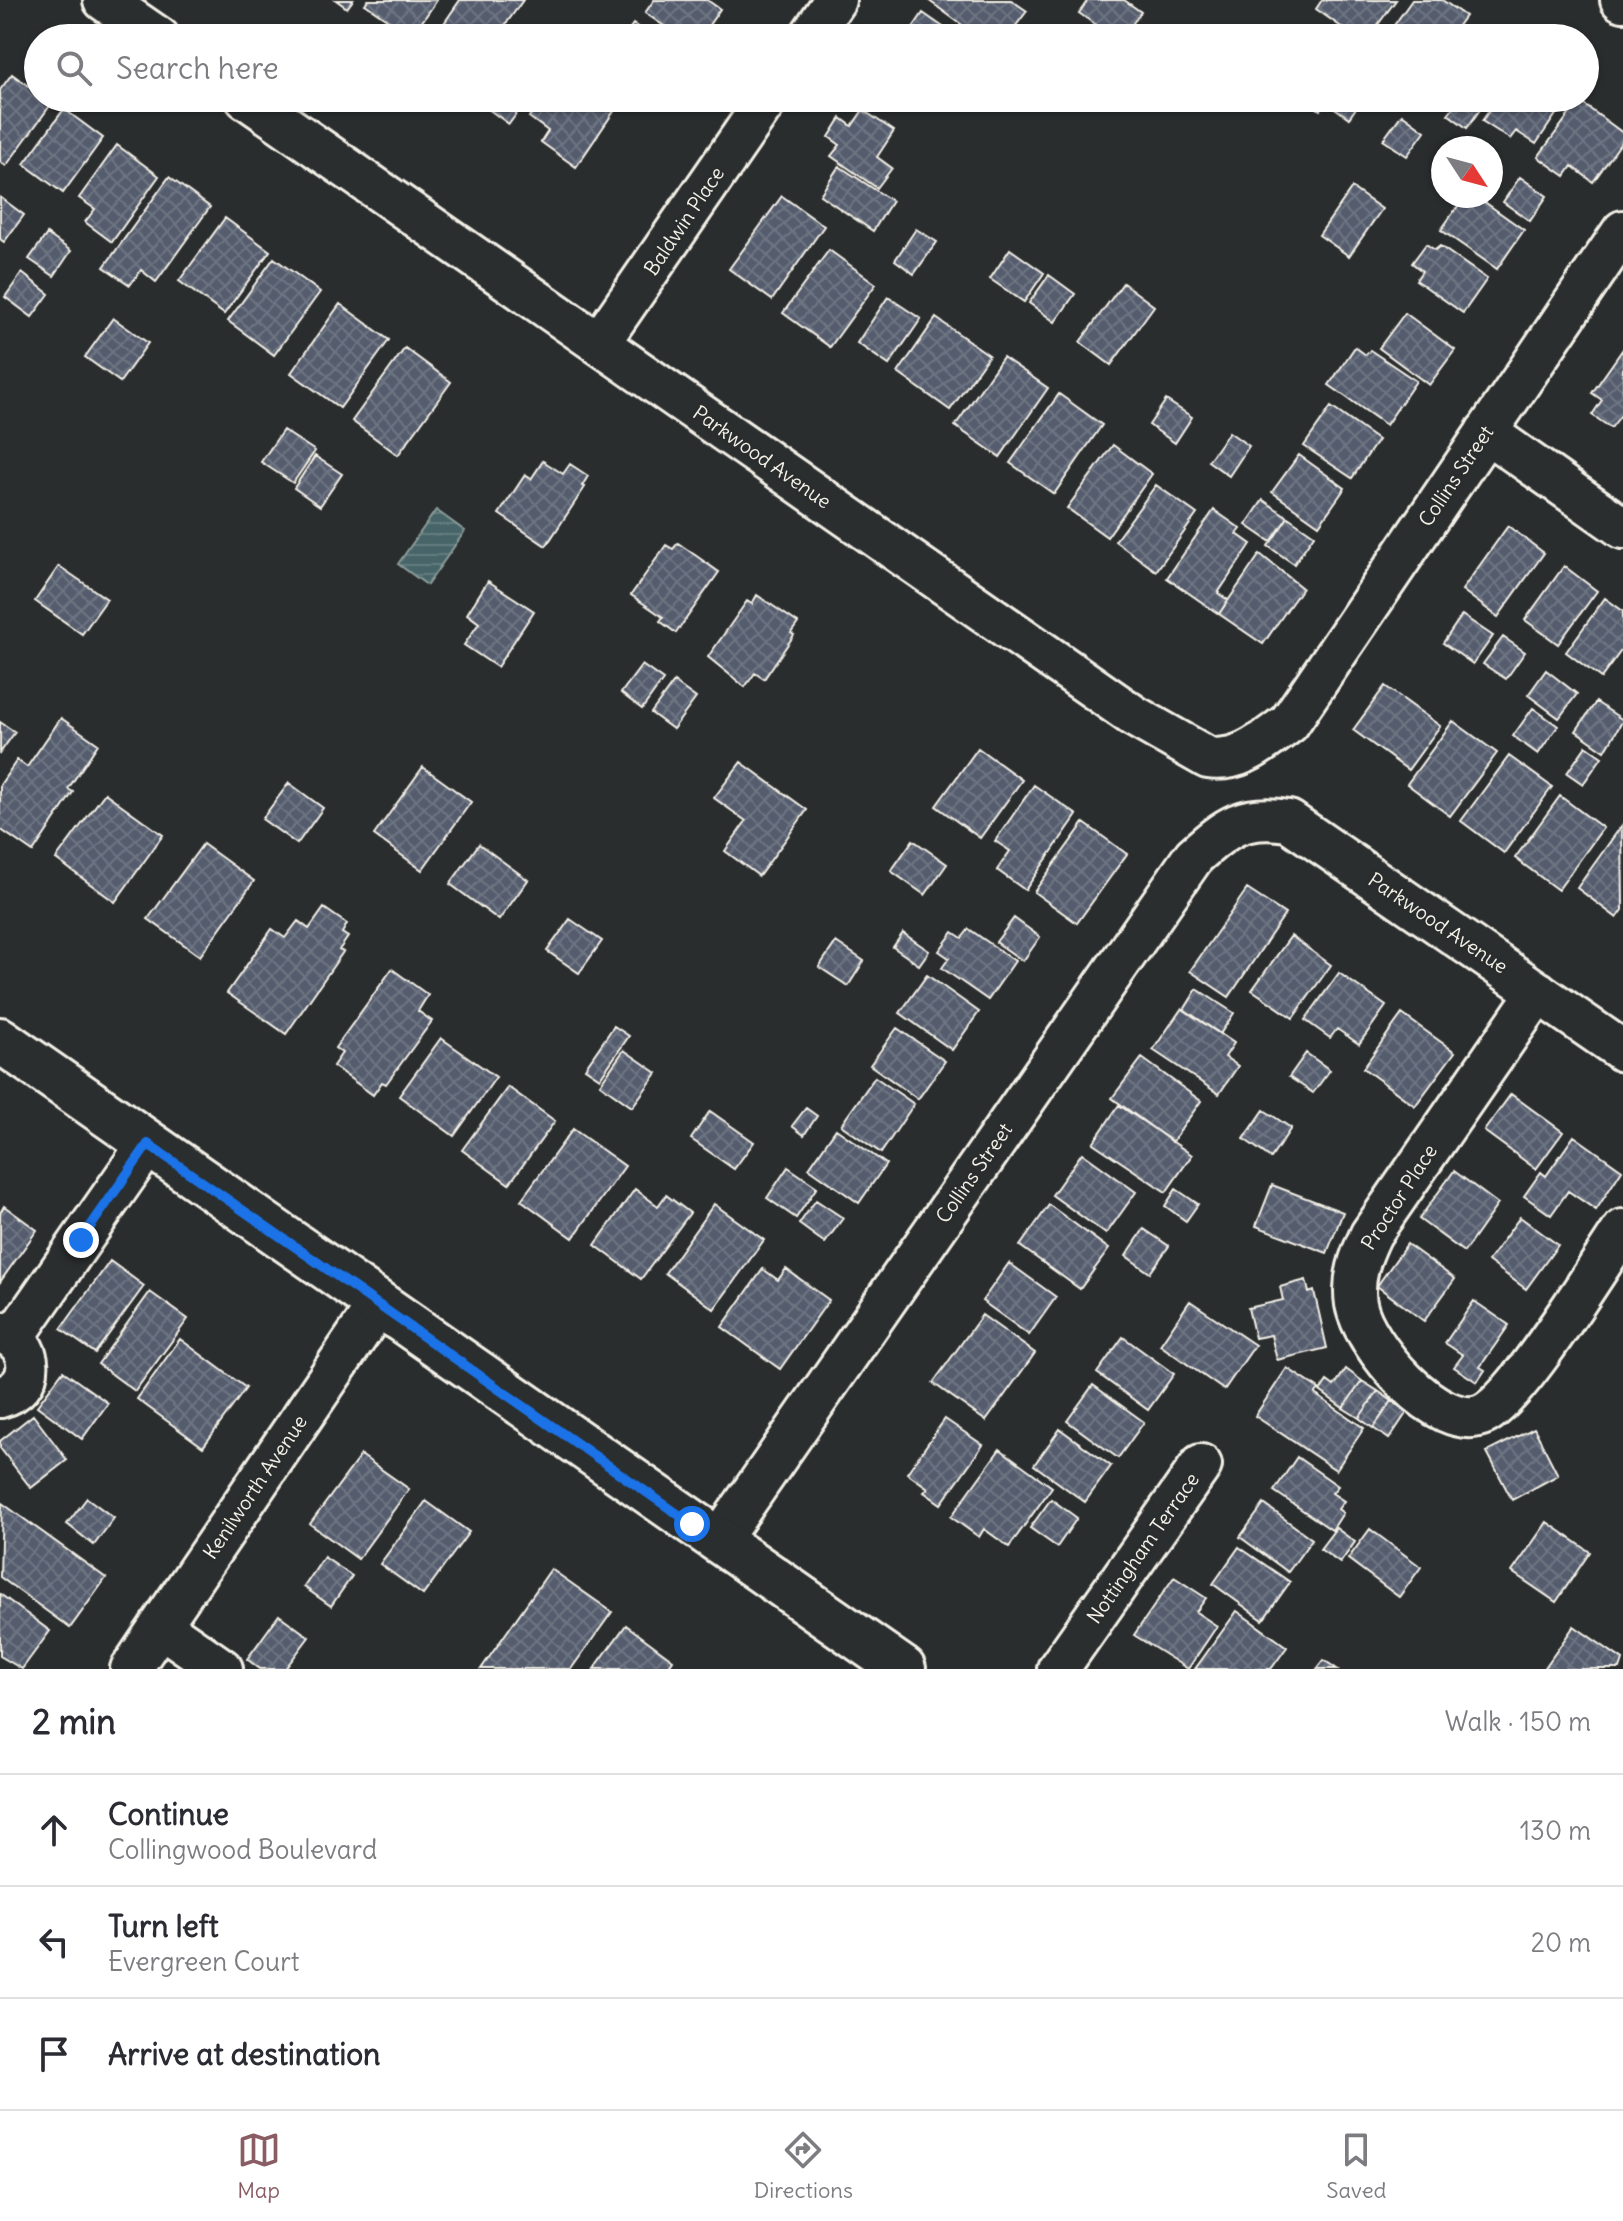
<!DOCTYPE html>
<html lang="en">
<head>
<meta charset="utf-8">
<style>
	:root { --surface:#fff; --page:#f2f2f3; --text:#2b2b33; --muted:#7c7c81; --line:#e1e1e2; --accent:#8a5d65 }
	body { margin:0; font-family:Delius,sans-serif; background:var(--page); color:var(--text) }
	.compass { position:absolute; left:1431px; top:136px; width:72px; height:72px; border-radius:50%; background:var(--surface); box-shadow:0 2px 6px #0004; rotate:126deg }
	.stop { position:absolute; width:24px; height:24px; margin:-18px; border:6px solid #1a73e8; border-radius:50%; background:#fff }
	.stop.end { background:#1a73e8; border-color:#fff; box-shadow:0 2px 8px #0008 }
	.list { margin:0; padding:0; list-style:none }
	h2 { display:flex; justify-content:space-between; align-items:center; height:104px; margin:0; padding:0 32px; font-size:34px }
	h2 small { font-size:26px; font-weight:400; color:var(--muted) }
	.list li { display:grid; grid-template-columns:52px 1fr auto; gap:24px; align-items:center; box-sizing:border-box; height:112px; padding:0 32px; border-top:2px solid var(--line) }
	.list b { display:block; font-size:30px; white-space:nowrap }
	.list p { margin:0; font-size:26px; white-space:nowrap; color:var(--muted) }
	.list em { font-size:26px; font-style:normal; color:var(--muted) }
	.icon { flex:none; width:44px; height:44px; fill:none; stroke:currentColor; stroke-width:2; stroke-linecap:round; stroke-linejoin:round }
	.map { position:relative; flex:none; width:1623px; height:1669px; overflow:hidden }
	.search { position:absolute; background:var(--surface); box-shadow:0 2px 6px #0004; left:24px; right:24px; top:24px; height:88px; display:flex; align-items:center; gap:20px; box-sizing:border-box; padding:0 28px; border-radius:44px; color:var(--muted); font-size:30px }
	.sheet { height:440px; background:var(--surface) }
	nav { display:flex; justify-content:space-around; align-items:center; box-sizing:border-box; height:112px; border-top:2px solid var(--line); background:var(--surface); font-size:22px; color:var(--muted) }
	nav a { display:grid; justify-items:center; gap:4px }
	nav .on { color:var(--accent) }
	.map>svg:first-child { display:block }
</style>
</head>
<body>
<div class="map">
<svg width="1623" height="1669" viewBox="0 0 1623 1669">
	<defs>
		<pattern id="water-rules" width="6" height="5" patternUnits="userSpaceOnUse" patternTransform="scale(2)"><rect width="6" height="5" fill="#476568"/><path d="M0 2.5h6" fill="none" stroke="#627c7e"/></pattern>
		<pattern id="building-cross-hatch" width="8" height="8" patternUnits="userSpaceOnUse" patternTransform="scale(2)"><rect width="8" height="8" fill="#555c6d"/><path d="M0 0l8 8M0 8l8-8" fill="none" stroke="#6e7482"/></pattern>
	</defs>
	<rect width="100%" height="100%" fill="#2a2d2e"/>
	<filter id="ink" filterUnits="userSpaceOnUse"><feTurbulence type="fractalNoise" baseFrequency=".0125" numOctaves="2"/><feDisplacementMap in="SourceGraphic" scale="16" xChannelSelector="R" yChannelSelector="G"/><feConvolveMatrix kernelMatrix="1 2 1 2 8 2 1 2 1" color-interpolation-filters="sRGB"/></filter>
	<g filter="url(#ink)">
		<!-- water -->
		<path fill="url(#water-rules)" stroke="#8c9d9b" stroke-width="2" d="M436,510L465,531L427,585L398,564Z"/>
		<!-- building -->
		<path fill="url(#building-cross-hatch)" stroke="#f4f1e8" stroke-width="2" d="M336,0H353L347,8Z
			M368,0H437L412,36L365,4Z
			M460,0H523L496,38H434Z
			M654,0H707L720,9L700,38H682L645,13Z
			M928,0H1011L1027,11L1015,27L1029,38H980Z
			M1088,0H1124L1141,12L1122,38H1114L1079,13Z
			M1322,0H1396L1368,38H1357L1316,9Z
			M1412,0H1442L1465,16L1449,38H1385Z
			M923,13L959,38H906Z
			M633,24L654,38H623Z
			M1474,28L1488,38H1468Z
			M517,29L529,38H511Z
			M12,74L38,93V98L52,103L6,166L0,162V90Z
			M473,98H528L509,124Z
			M542,98H623L576,167L541,142L548,131L529,117Z
			M955,98H973L967,106Z
			M1303,98H1327L1320,110Z
			M1327,98H1363L1349,118L1325,101Z
			M1446,98H1488L1467,128L1448,114L1455,105Z
			M1498,98H1567L1536,144L1516,131L1510,139L1482,121Z
			M1579,101L1623,133V140L1593,182L1572,166L1565,176L1538,157Z
			M64,109L103,138L63,193L24,164Z
			M863,110L894,131L877,157L892,168L877,188L831,156L840,145L829,137L841,118L852,126Z
			M1402,114L1425,131L1407,156L1383,140Z
			M117,145L159,176L112,242L85,222L95,209L79,198Z
			M839,166L892,201L873,231L820,195Z
			M169,177L210,207L156,282L141,270L130,285L104,267Z
			M1520,177L1547,196L1530,221L1503,202Z
			M1352,188L1382,209L1349,256L1319,235Z
			M782,196L824,226L772,300L729,269Z
			M1465,196H1476L1524,230L1497,269L1441,230Z
			M0,197L24,215L4,242L0,239Z
			M225,218L270,251L224,314L179,281Z
			M916,229L937,242L914,274L895,260Z
			M47,234L71,251L54,276L29,259Z
			M1426,244L1435,250L1440,246L1487,279L1463,313L1416,280L1422,271L1412,263Z
			M1010,249L1044,273L1024,302L990,279Z
			M829,250L876,284L830,347L783,313Z
			M274,258L320,292L274,355L228,321Z
			M22,273L49,294L32,317L5,297Z
			M1049,275L1075,294L1055,322L1029,303Z
			M1123,283L1154,306L1111,365L1080,342Z
			M888,297L921,319L889,365L857,343Z
			M340,304L389,340L340,408L291,373Z
			M1405,313L1455,350L1429,385L1379,348Z
			M113,318L148,343L120,382L85,357Z
			M936,318L989,355L950,410L898,373Z
			M1355,347L1366,355L1370,350L1416,381L1386,425L1329,385Z
			M405,348L451,382L398,455L352,421Z
			M1623,349V417L1621,415L1611,428L1592,415L1602,400L1592,393Z
			M1003,357L1048,388L1000,457L955,426Z
			M1059,394L1102,425L1054,494L1010,463Z
			M1166,400L1192,417L1175,443L1149,425Z
			M1331,407L1378,440L1352,478L1304,446Z
			M283,430L315,451L293,483L261,462Z
			M1229,432L1249,446L1229,476L1208,461Z
			M1113,445L1152,474L1107,537L1067,508Z
			M1299,455L1345,488L1319,525L1272,492Z
			M315,456L342,474L320,506L294,488Z
			M543,461L563,474L570,464L588,476L582,486L585,487L546,546L499,514L525,475L531,479Z
			M1156,485L1197,514L1156,571L1115,541Z
			M1263,500L1288,517L1271,542L1246,525Z
			M1214,510L1241,529L1237,534L1251,544L1218,593L1228,600L1219,614L1167,578Z
			M1288,517L1314,535L1294,564L1268,546Z
			M1508,526L1544,553L1498,617L1462,590Z
			M678,543L719,572L676,633L660,621L663,617L631,595L666,545L673,549Z
			M1260,554L1302,588L1263,644L1219,614Z
			M59,566L107,599L82,634L35,601Z
			M1564,566L1597,591L1558,644L1525,620Z
			M488,581L534,611L497,667L464,645L479,623L467,614Z
			M757,595L798,623L791,633L794,635L764,679L755,673L745,687L708,657L747,601L752,604Z
			M1605,598L1623,611V648L1601,678L1566,652Z
			M1462,615L1493,636L1473,664L1443,643Z
			M1503,637L1525,652L1506,679L1483,664Z
			M642,665L663,680L642,709L621,693Z
			M1546,670L1577,694L1559,718L1528,695Z
			M674,682L696,698L673,729L651,713Z
			M1385,686L1440,726L1408,770L1353,730Z
			M1596,702L1623,720L1605,751L1576,731Z
			M1533,708L1558,726L1538,754L1513,736Z
			M61,718L98,744L68,789L73,792L33,852L0,829V785L17,760L27,767Z
			M1453,721L1497,753L1450,816L1407,784Z
			M0,722L15,732L0,753Z
			M1586,746L1602,757L1583,784L1567,773Z
			M978,748L1022,780L980,838L936,806Z
			M1509,756L1552,787L1504,853L1461,821Z
			M741,762L807,810L759,876L725,851L746,821L714,798Z
			M423,767L471,802L422,870L374,835Z
			M289,783L323,808L297,844L262,819Z
			M1034,785L1077,815L1025,890L997,870L1010,851L995,841Z
			M105,793L163,835L115,902L56,859Z
			M1560,796L1603,828L1558,890L1515,858Z
			M1084,823L1127,854L1077,923L1034,892Z
			M1622,825L1623,910L1617,918L1577,888Z
			M913,840L947,864L925,895L891,871Z
			M203,844L254,881L200,956L148,919Z
			M479,844L528,880L499,920L450,884Z
			M1247,889L1285,914L1229,997L1190,971Z
			M324,908L347,924L342,933L348,937L339,950L343,952L286,1034L227,993L272,929L285,938L298,921L309,929Z
			M1014,918L1040,937L1023,961L996,942Z
			M570,919L602,941L579,973L547,951Z
			M969,929L1015,961L988,1000L942,968L949,958L939,951L953,932L962,938Z
			M903,933L929,951L919,965L893,947Z
			M1291,936L1331,965L1293,1018L1252,990Z
			M836,942L864,961L848,986L819,967Z
			M392,969L428,995L418,1011L432,1021L386,1084L382,1082L373,1095L333,1066L342,1053L335,1048Z
			M1339,973L1386,1006L1359,1044L1337,1029L1330,1038L1305,1020Z
			M927,975L979,1012L952,1050L900,1013Z
			M1197,989L1234,1013L1220,1034L1184,1010Z
			M1182,1008L1234,1043L1225,1057L1238,1066L1219,1094L1153,1050Z
			M1402,1014L1455,1052L1415,1106L1363,1068Z
			M614,1026L629,1036L600,1078L585,1068Z
			M897,1028L945,1061L918,1099L870,1065Z
			M441,1038L496,1077L454,1136L399,1096Z
			M624,1050L657,1073L632,1107L600,1084Z
			M1306,1053L1330,1070L1313,1093L1289,1077Z
			M1142,1058L1201,1101L1172,1142L1112,1098Z
			M875,1077L914,1104L881,1153L841,1125Z
			M508,1087L555,1121L509,1184L462,1150Z
			M1511,1094L1563,1132L1536,1169L1484,1131Z
			M1119,1105L1192,1155L1166,1192L1093,1143Z
			M806,1108L817,1116L804,1135L792,1126Z
			M1264,1110L1291,1128L1271,1158L1244,1139Z
			M710,1111L754,1142L734,1169L691,1139Z
			M573,1129L625,1166L573,1238L521,1200Z
			M836,1129L886,1164L859,1203L809,1168Z
			M1574,1136L1622,1170L1596,1210L1568,1191L1551,1215L1524,1196L1541,1172L1546,1176Z
			M1082,1153L1136,1192L1106,1234L1052,1195Z
			M788,1167L817,1187L796,1218L767,1198Z
			M1454,1171L1498,1204L1464,1252L1419,1219Z
			M1272,1185L1343,1212L1327,1253L1256,1226Z
			M635,1189L658,1206L666,1195L690,1213L641,1279L595,1245Z
			M1176,1189L1198,1204L1186,1221L1165,1206Z
			M816,1200L843,1218L825,1243L799,1224Z
			M714,1204L764,1240L714,1309L665,1273Z
			M1049,1205L1109,1249L1080,1289L1020,1246Z
			M4,1206L37,1230L0,1282V1213Z
			M1520,1217L1558,1245L1526,1289L1488,1261Z
			M1144,1229L1169,1246L1150,1273L1126,1256Z
			M1407,1244L1455,1279L1424,1321L1377,1286Z
			M110,1261L144,1286L95,1353L61,1329Z
			M1009,1263L1056,1297L1029,1335L982,1301Z
			M763,1269L778,1280L786,1269L829,1300L780,1369L722,1327Z
			M1306,1280L1309,1293L1314,1291L1327,1348L1277,1360L1271,1335L1255,1338L1248,1308L1283,1300L1280,1287Z
			M150,1292L188,1319L135,1391L98,1364Z
			M1190,1301L1255,1345L1224,1390L1160,1345Z
			M1474,1301L1509,1325L1480,1367L1485,1370L1477,1382L1454,1367L1463,1355L1445,1343Z
			M982,1315L1035,1353L986,1421L933,1383Z
			M1123,1337L1174,1374L1148,1410L1097,1373Z
			M180,1339L246,1388L203,1447L137,1399Z
			M1287,1368L1319,1389L1315,1394L1364,1428L1336,1470L1255,1416Z
			M1346,1369L1362,1381L1343,1408L1320,1391L1327,1381L1334,1386Z
			M63,1371L108,1403L82,1439L37,1406Z
			M1362,1381L1378,1391L1359,1418L1343,1408Z
			M1093,1385L1144,1422L1118,1458L1067,1421Z
			M1378,1391L1392,1401L1373,1428L1359,1418Z
			M1392,1401L1407,1412L1389,1439L1373,1428Z
			M33,1415L67,1460L31,1488L0,1448V1441Z
			M945,1419L983,1445L941,1504L924,1492L928,1488L907,1473Z
			M1534,1428L1558,1475L1512,1500L1487,1452Z
			M1060,1429L1111,1466L1085,1502L1034,1465Z
			M1000,1449L1052,1487L1009,1547L984,1529L979,1537L951,1517Z
			M361,1455L409,1489L358,1559L310,1524Z
			M1297,1457L1338,1486L1332,1493L1344,1501L1338,1509L1343,1513L1332,1530L1274,1491Z
			M87,1498L114,1518L94,1545L67,1524Z
			M1051,1499L1077,1518L1057,1547L1030,1528Z
			M426,1501L469,1532L423,1595L380,1564Z
			M2,1503L106,1578L70,1628L0,1577Z
			M1264,1504L1312,1539L1288,1572L1240,1537Z
			M1547,1522L1590,1552L1556,1602L1512,1572Z
			M1336,1528L1355,1542L1340,1563L1320,1549Z
			M1370,1529L1421,1567L1399,1597L1348,1559Z
			M1239,1547L1290,1582L1263,1620L1213,1584Z
			M324,1557L352,1576L331,1606L304,1587Z
			M551,1569L612,1612L571,1669H481Z
			M1174,1577L1206,1598L1196,1612L1217,1626L1188,1669L1134,1635Z
			M0,1594L50,1631L22,1669L0,1656Z
			M1237,1611L1287,1647L1271,1669H1195Z
			M279,1615L309,1637L285,1669H260L247,1659Z
			M626,1625L673,1660L667,1669H594Z
			M1574,1626L1623,1660L1620,1669H1544Z
			M1324,1660L1337,1669H1317Z"/>
		<g fill="none" stroke-linecap="round" stroke-linejoin="round">
			<defs>
				<path id="minor" d="M104,0L159,38
					M1621,0L1623,1
					M809,38L835,0
					M246,98L1134,716L1208,758C1241,763 1264,741 1289,723L1623,231
					M599,343L768,98
					M1486,432L1623,528
					M1538,992L1371,1234C1360,1257 1352,1278 1356,1304C1363,1344 1439,1435 1484,1414C1518,1398 1597,1268 1623,1230
					M0,1332C35,1342 38,1388 0,1397
					M14,1337L148,1144
					M718,1542L1194,856C1228,826 1243,814 1289,821L1623,1051
					M160,1626L222,1669
					M131,1669L378,1305
					M1058,1669L1201,1465"/>
				<path id="major" d="M0,1040L903,1669"/>
			</defs>
			<!-- minor casing -->
			<use href="#minor" stroke="#f4f1e8" stroke-width="46"/>
			<!-- major casing -->
			<use href="#major" stroke="#f4f1e8" stroke-width="50"/>
			<!-- minor -->
			<use href="#minor" stroke="#2a2d2e" stroke-width="40"/>
			<!-- major -->
			<use href="#major" stroke="#2a2d2e" stroke-width="44"/>
		</g>
	</g>
	<g fill="none" stroke-linecap="round" stroke-linejoin="round" filter="url(#ink)">
		<!-- route -->
		<path stroke="#1a73e8" stroke-width="10" d="M81,1240L148,1144L692,1524"/>
	</g>
	<g text-anchor="middle" stroke-width="6" stroke-linejoin="round" paint-order="stroke">
		<!-- street labels -->
		<g font-size="20" fill="#f4f1e8" stroke="#2a2d2e">
			<text transform="translate(684 221) rotate(-56)" y="7">Baldwin Place</text>
			<text transform="translate(762 457) rotate(35)" y="7">Parkwood Avenue</text>
			<text transform="translate(1456 476) rotate(-56)" y="7">Collins Street</text>
			<text transform="translate(1438 923) rotate(34)" y="7">Parkwood Avenue</text>
			<text transform="translate(974 1173) rotate(-55)" y="7">Collins Street</text>
			<text transform="translate(1399 1197) rotate(-57)" y="7">Proctor Place</text>
			<text transform="translate(255 1487) rotate(-56)" y="7">Kenilworth Avenue</text>
			<text transform="translate(1143 1548) rotate(-55)" y="7">Nottingham Terrace</text>
		</g>
	</g>
</svg>
<svg class="compass" viewBox="-18 -18 36 36"><path d="M0-13l5 13h-10z" fill="#e53935"/><path d="M0 13l5-13h-10z" fill="#7c7c81"/></svg>
<div class="stop" style="left:692px;top:1524px"></div>
<div class="stop end" style="left:81px;top:1240px"></div>
<div class="search"><svg class="icon" aria-label="search" viewBox="0 0 24 24"><circle cx="10" cy="10" r="6"/><path d="M15 15l6 6"/></svg>Search here</div>
</div>
<section class="sheet">
<h2>2 min<small>Walk · 150 m</small></h2>
<ul class="list">
<li><svg class="icon" aria-label="ahead" viewBox="0 0 24 24"><path d="M12 20V5M6 11l6-6 6 6"/></svg><div><b>Continue</b><p>Collingwood Boulevard</p></div><em>130 m</em></li>
<li><svg class="icon" aria-label="left" viewBox="0 0 24 24"><path d="M17 20v-9H6M10 6l-5 5 5 5"/></svg><div><b>Turn left</b><p>Evergreen Court</p></div><em>20 m</em></li>
<li><svg class="icon" aria-label="arrive" viewBox="0 0 24 24"><path d="M6 21V4h12l-3 4 3 4H6"/></svg><div><b>Arrive at destination</b></div></li>
</ul>
</section>
<nav>
<a class="on"><svg class="icon" aria-label="map" viewBox="0 0 24 24"><path d="M3 6l6-2 6 2 6-2v14l-6 2-6-2-6 2zM9 4v14M15 6v14"/></svg>Map</a>
<a><svg class="icon" aria-label="directions" viewBox="0 0 24 24"><path d="M12 3l9 9-9 9-9-9zM9 14v-3h6M13 9l2 2-2 2"/></svg>Directions</a>
<a><svg class="icon" aria-label="saved" viewBox="0 0 24 24"><path d="M7 4h10v16l-5-4-5 4z"/></svg>Saved</a>
</nav>
</body>
</html>
